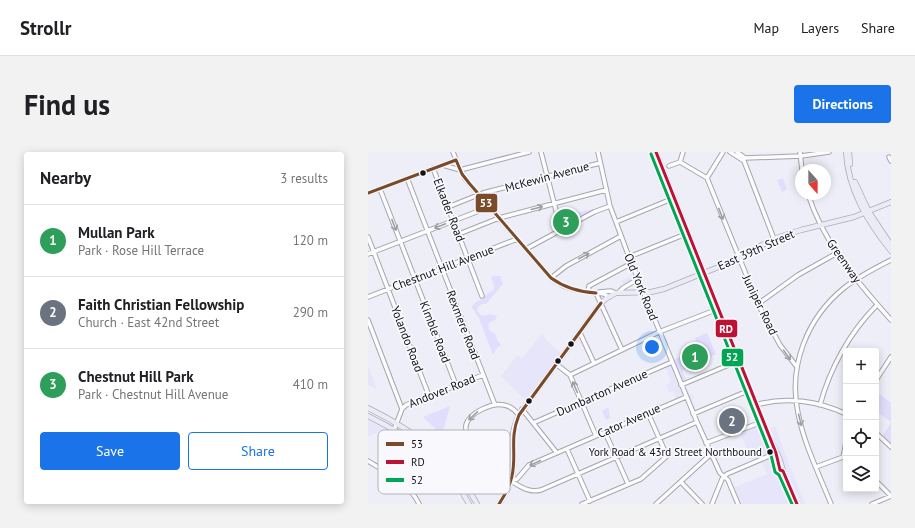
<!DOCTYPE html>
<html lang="en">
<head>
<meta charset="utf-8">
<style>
	:root { --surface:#fff; --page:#f2f2f2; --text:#202124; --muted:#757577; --line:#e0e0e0; --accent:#1a73e8 }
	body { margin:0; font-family:"PT Sans",sans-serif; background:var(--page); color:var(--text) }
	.controls { position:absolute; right:12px; bottom:12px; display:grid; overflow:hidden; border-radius:4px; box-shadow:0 2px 10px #0003 }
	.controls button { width:36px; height:36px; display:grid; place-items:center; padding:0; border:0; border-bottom:1px solid var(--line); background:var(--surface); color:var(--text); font:20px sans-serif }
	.compass { position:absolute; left:427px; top:12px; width:36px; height:36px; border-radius:50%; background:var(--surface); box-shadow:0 2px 10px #0003; rotate:159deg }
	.you { position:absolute; left:284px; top:195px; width:14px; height:14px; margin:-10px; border:3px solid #fff; border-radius:50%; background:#1a73e8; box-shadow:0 0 0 6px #1a73e833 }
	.badge { display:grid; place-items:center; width:26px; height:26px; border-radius:50%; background:var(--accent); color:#fff; font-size:13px; font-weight:700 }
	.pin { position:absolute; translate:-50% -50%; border:2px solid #fff; box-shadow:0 1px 4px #0006 }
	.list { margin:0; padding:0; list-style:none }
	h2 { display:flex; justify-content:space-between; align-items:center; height:52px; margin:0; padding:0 16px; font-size:17px }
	h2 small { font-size:13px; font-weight:400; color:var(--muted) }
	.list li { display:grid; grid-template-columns:26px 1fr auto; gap:12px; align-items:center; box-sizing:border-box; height:72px; padding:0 16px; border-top:1px solid var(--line) }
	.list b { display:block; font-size:15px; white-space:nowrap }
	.list p { margin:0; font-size:13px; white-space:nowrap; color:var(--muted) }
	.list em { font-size:13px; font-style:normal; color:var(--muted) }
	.actions { display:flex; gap:8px; padding:12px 16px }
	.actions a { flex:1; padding:9px 0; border:1px solid var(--accent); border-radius:4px; text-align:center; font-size:14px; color:var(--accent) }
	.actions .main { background:var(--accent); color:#fff }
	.icon { flex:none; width:22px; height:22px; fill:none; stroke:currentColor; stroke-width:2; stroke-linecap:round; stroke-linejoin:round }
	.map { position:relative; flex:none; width:523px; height:352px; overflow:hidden; border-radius:4px }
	header { display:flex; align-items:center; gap:24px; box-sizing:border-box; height:56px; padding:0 20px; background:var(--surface); border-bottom:1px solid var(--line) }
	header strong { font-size:19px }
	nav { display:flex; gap:22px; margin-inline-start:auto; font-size:14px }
	.intro { display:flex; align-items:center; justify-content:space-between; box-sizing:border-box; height:96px; padding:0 24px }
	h1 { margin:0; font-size:28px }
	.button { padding:10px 18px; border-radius:4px; background:var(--accent); color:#fff; font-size:14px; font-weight:700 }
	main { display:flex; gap:24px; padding:0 24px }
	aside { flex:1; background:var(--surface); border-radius:4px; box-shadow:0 2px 10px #0003 }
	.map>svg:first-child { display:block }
</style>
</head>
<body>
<header>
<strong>Strollr</strong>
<nav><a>Map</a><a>Layers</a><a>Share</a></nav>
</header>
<div class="intro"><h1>Find us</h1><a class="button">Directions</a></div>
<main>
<aside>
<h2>Nearby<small>3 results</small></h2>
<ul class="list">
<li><span class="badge" style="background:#2e9e5b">1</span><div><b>Mullan Park</b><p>Park · Rose Hill Terrace</p></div><em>120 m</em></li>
<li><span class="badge" style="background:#6b7280">2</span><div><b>Faith Christian Fellowship</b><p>Church · East 42nd Street</p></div><em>290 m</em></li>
<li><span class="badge" style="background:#2e9e5b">3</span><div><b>Chestnut Hill Park</b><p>Park · Chestnut Hill Avenue</p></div><em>410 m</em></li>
</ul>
<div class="actions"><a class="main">Save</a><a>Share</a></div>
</aside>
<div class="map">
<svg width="523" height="352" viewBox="0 0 523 352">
	<rect width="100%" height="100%" fill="#eeeef8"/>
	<!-- built -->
	<path fill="#e6e5fa" d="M266,123L268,127L256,134L253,129Z
		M174,182L183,193L193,201L157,248L133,224L149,203L154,206Z
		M305,208L314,229L318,227L319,231L317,232L322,243L324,242L326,246L324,248L329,260L325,262L318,245L309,249L305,239L301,240L298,233L303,230L296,212Z
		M0,214L9,237L0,233Z
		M0,267L8,270L19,277L0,284Z
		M394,270L427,352H371L365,336L399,322L394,310L386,313L371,279Z
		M407,274L421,312L437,352H432L402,276Z"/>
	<!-- green -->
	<path fill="#e0defc" d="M415,26L419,37L414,40L409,28Z
		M225,57L226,58L194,75L192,65Z
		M125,124H132L135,132C131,136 123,147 118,152H114L110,155L109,159L114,164L122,162L129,164L127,168L121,171C119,178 123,179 128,183L129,188L133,193L129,196L125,203L111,166L104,156V154L108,150L113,148L119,142L126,138V133L123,126Z
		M339,181L348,202L314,219L318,227L314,229L305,208L330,197L327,186Z
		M508,239L523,251V293L514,285L523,270L508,259Z
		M82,254L74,283L55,265Z
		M239,256L241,257L242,266L238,268L234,259Z"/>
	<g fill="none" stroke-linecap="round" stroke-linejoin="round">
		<defs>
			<path id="minor" d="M85,0L93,20L98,28L183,126C199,139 217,140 236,142L241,145
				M173,0L193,78
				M230,0L242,54L261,105L329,270L352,321L360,328L370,352
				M362,0L376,9
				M369,0L377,6
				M432,0L434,18
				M521,5L523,9
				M377,6L433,4L461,0
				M376,9L406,87
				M312,10L339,26L390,152L412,193L429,215
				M312,10L315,0
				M75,13L92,18L161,0
				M301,14L312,10
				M65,16L114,144
				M39,26L127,253
				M339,26L355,0
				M12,37L88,233
				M0,41L88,8
				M440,42C455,90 490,131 523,168
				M80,55L115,41L232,11
				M248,70L306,46
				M91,82L131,66L238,38
				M0,85L61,244
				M158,97L226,60L242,54
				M0,102L121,55
				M261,105L320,81
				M183,126L198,114L253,84
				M220,140L221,134L264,111
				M231,140L243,139L248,141
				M228,141L254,198
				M250,141L255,136L270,127
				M0,145L149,87
				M390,152L430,123L469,101
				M0,168L34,257L26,278
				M212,181L226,211
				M188,212L202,223L228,284
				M202,223L291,180L350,157
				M508,228L523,205
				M313,233L370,209
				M388,253C417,244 451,249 478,262
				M452,253C462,216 482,180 509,153
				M34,257L38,253L115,223
				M154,257L189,301
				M325,262L382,238
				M165,271L304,210
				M237,280L260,332
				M508,281L523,295
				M338,291L394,270
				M199,297L222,349
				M475,305L478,291
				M0,309C18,320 42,332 51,352
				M448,315L475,305
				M143,329C153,335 161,341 173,338L329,270
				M143,329L149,327L161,313L318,245
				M508,329L523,344
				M313,330L334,352
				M95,341C116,320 116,312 102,288C99,283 97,279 98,273C101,261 124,250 136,253C142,254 147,258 151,263
				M214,352L273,327L299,304L280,261
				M288,352L343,302
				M344,352L354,327L359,322L408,301
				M463,352C451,322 436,292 430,261C420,214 439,166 476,136C490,125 507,116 523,108
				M504,352L523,344"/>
			<path id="major" d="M288,0L398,278L411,306L426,352
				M478,0C480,38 500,70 523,99
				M481,0L482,12
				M487,30L501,60L523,93
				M0,256C43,277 87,308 109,352
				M0,264C39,283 81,312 101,352
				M131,352C138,342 144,331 145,318C147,295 140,286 151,263L233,151L239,146L248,141L283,140L296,137L353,114L408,86L433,78L486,65L523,50"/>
		</defs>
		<!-- minor casing -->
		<use href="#minor" stroke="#a5a5ad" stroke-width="5.5"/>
		<!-- major casing -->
		<use href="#major" stroke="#adabbe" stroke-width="6"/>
		<!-- minor -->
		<use href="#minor" stroke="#fcfcfe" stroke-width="3.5"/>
		<!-- major -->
		<use href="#major" stroke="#ebebf5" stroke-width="4.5"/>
		<defs>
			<path id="bus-1" d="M0,41L88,8L94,22L101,31L183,126C197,136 211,140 228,141
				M131,352C137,343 142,334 144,324C149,301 141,287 151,263L233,151"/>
			<path id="bus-2" d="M288,0L408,301L412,318L415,319L429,352"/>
			<path id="bus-3" d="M283,2L403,303L407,320L411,323L424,352"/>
		</defs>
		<!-- bus-1 casing -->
		<use href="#bus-1" stroke="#f8f8fd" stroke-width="6"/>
		<!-- bus-2 casing -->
		<use href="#bus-2" stroke="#f8f8fd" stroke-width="6"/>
		<!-- bus-3 casing -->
		<use href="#bus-3" stroke="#f8f8fd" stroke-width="6"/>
		<!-- bus-1 -->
		<use href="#bus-1" stroke="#7a4b2a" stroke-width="3"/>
		<!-- bus-2 -->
		<use href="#bus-2" stroke="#be1136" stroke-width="3"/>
		<!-- bus-3 -->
		<use href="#bus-3" stroke="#00a651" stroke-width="3"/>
	</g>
	<!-- one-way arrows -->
	<defs><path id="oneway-shaft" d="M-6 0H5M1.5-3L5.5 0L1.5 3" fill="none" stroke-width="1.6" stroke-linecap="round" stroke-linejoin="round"/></defs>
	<g stroke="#9e9ea3">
		<use href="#oneway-shaft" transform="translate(169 56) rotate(-15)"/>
		<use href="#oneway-shaft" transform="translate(353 62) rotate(69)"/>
		<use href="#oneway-shaft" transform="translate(26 73) rotate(69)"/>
		<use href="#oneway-shaft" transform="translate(72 74) rotate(159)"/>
		<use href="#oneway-shaft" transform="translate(216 104) rotate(-28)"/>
		<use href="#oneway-shaft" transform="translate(419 203) rotate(54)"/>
		<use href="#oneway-shaft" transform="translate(207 235) rotate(-113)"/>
		<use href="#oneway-shaft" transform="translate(105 264) rotate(137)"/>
		<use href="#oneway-shaft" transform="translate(432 268) rotate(76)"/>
		<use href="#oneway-shaft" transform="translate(167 311) rotate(155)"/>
	</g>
	<!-- markers -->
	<g fill="#12121a" stroke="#f8f8fd" stroke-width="1.5">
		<circle cx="55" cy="21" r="3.5"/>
		<circle cx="203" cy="192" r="3.5"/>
		<circle cx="190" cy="209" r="3.5"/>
		<circle cx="161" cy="249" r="3.5"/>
		<circle cx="402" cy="300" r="3.5"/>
	</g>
	<g text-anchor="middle" stroke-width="3.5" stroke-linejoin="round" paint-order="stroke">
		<!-- bus labels -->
		<g font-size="11" fill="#12121a" stroke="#f8f8fd" text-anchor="end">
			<text x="394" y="304">York Road &amp; 43rd Street Northbound</text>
		</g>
		<!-- street labels -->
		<g font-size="12" fill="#12121a" stroke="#f8f8fd">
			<text transform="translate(179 25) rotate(-15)" y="4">McKewin Avenue</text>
			<text transform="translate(81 58) rotate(69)" y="4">Elkader Road</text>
			<text transform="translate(388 98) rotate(-24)" y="4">East 39th Street</text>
			<text transform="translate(476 109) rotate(55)" y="4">Greenway</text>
			<text transform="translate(75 116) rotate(-21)" y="4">Chestnut Hill Avenue</text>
			<text transform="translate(273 135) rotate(68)" y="4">Old York Road</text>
			<text transform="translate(392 153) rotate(64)" y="4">Juniper Road</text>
			<text transform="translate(95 173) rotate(69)" y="4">Rexmere Road</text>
			<text transform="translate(67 180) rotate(69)" y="4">Kimble Road</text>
			<text transform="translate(39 187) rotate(69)" y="4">Yolando Road</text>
			<text transform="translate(74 239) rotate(-22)" y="4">Andover Road</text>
			<text transform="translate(234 241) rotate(-24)" y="4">Dumbarton Avenue</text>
			<text transform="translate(261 269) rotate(-24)" y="4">Cator Avenue</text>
		</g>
	</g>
	<!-- legend -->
	<rect x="10" y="278" width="132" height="64" rx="6" fill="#f8f8fd" stroke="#b3b3b9" stroke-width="1"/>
	<rect x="18" y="290" width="18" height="4" fill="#7a4b2a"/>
	<rect x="18" y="308" width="18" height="4" fill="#be1136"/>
	<rect x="18" y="326" width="18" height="4" fill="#00a651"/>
	<g font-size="11" fill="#12121a">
		<text x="43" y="296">53</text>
		<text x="43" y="314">RD</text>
		<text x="43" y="332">52</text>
	</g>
	<g stroke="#f8f8fd" stroke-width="1.5">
		<rect x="107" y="41" width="23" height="20" rx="4" fill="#7a4b2a"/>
		<rect x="347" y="167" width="23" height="19" rx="4" fill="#be1136"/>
		<rect x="353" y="196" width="23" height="19" rx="4" fill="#00a651"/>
	</g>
	<g font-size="11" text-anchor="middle" font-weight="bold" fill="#fff">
		<text x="118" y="55">53</text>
		<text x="358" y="181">RD</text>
		<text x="364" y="209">52</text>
	</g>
</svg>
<div class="controls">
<button>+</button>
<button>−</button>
<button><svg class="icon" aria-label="locate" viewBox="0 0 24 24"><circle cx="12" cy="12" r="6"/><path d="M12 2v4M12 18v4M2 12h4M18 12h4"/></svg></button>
<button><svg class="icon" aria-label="layers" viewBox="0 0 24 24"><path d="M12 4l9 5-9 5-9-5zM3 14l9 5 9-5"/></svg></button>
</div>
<svg class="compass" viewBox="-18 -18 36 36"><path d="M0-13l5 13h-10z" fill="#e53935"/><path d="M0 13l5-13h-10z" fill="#757577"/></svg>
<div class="you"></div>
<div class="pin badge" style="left:327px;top:205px;background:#2e9e5b">1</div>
<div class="pin badge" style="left:364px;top:269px;background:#6b7280">2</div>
<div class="pin badge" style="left:198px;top:70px;background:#2e9e5b">3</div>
</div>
</main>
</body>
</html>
